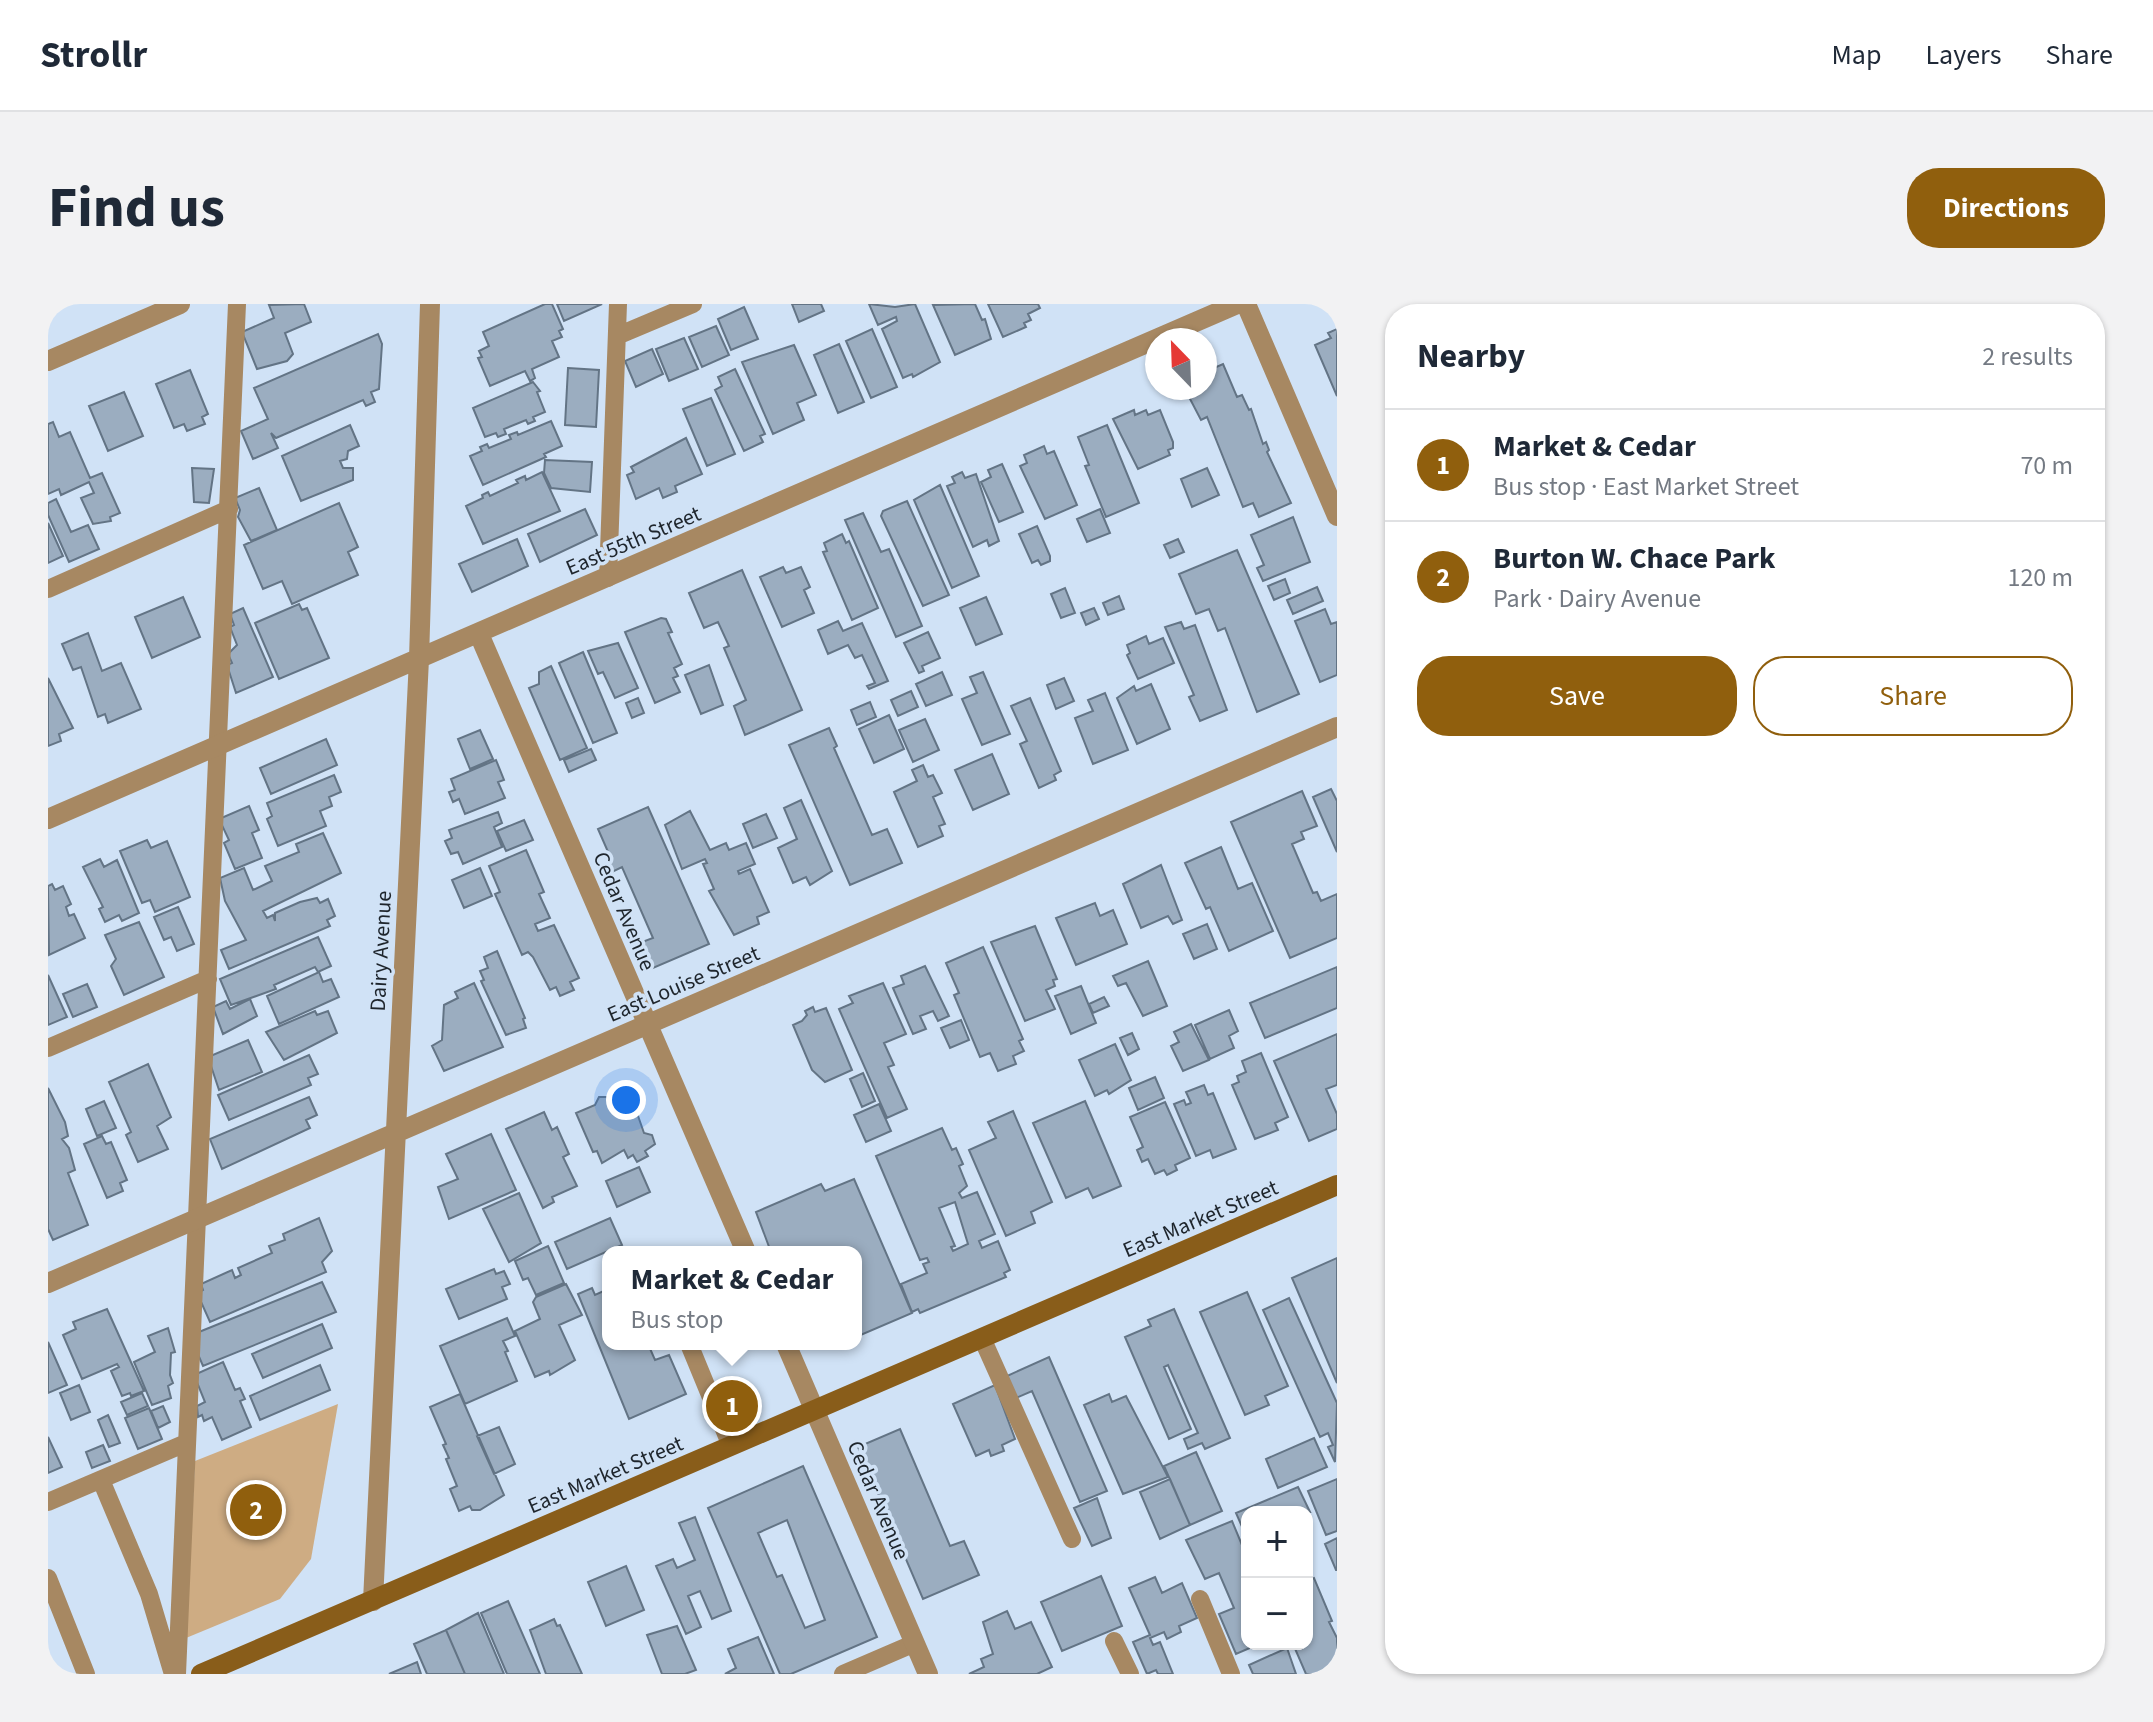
<!DOCTYPE html>
<html lang="en">
<head>
<meta charset="utf-8">
<style>
	:root { --surface:#fff; --page:#f2f2f3; --text:#1f2937; --muted:#747a83; --line:#e0e1e3; --accent:#905f0d }
	body { margin:0; font-family:"Source Sans 3",sans-serif; background:var(--page); color:var(--text) }
	.controls { position:absolute; right:24px; bottom:24px; display:grid; overflow:hidden; border-radius:16px; box-shadow:0 2px 6px #0004 }
	.controls button { width:72px; height:72px; display:grid; place-items:center; padding:0; border:0; border-bottom:2px solid var(--line); background:var(--surface); color:var(--text); font:40px sans-serif }
	.compass { position:absolute; left:1097px; top:24px; width:72px; height:72px; border-radius:50%; background:var(--surface); box-shadow:0 2px 6px #0004; rotate:337deg }
	.you { position:absolute; left:578px; top:796px; width:28px; height:28px; margin:-20px; border:6px solid #fff; border-radius:50%; background:#1a73e8; box-shadow:0 0 0 12px #1a73e833 }
	.badge { display:grid; place-items:center; width:52px; height:52px; border-radius:50%; background:var(--accent); color:#fff; font-size:26px; font-weight:700 }
	.pin { position:absolute; translate:-50% -50%; border:4px solid #fff; box-shadow:0 2px 8px #0006 }
	.popup { position:absolute; left:554px; top:942px; width:260px; height:104px; box-sizing:border-box; display:grid; place-content:center; border-radius:16px; background:var(--surface); filter:drop-shadow(0 2px 6px #0005); font-size:26px; white-space:nowrap; color:var(--muted) }
	.popup b { font-size:30px; color:var(--text) }
	.popup::after { content:''; position:absolute; left:50%; top:100%; margin-left:-16px; border:16px solid transparent; border-top-color:var(--surface) }
	.list { margin:0; padding:0; list-style:none }
	h2 { display:flex; justify-content:space-between; align-items:center; height:104px; margin:0; padding:0 32px; font-size:34px }
	h2 small { font-size:26px; font-weight:400; color:var(--muted) }
	.list li { display:grid; grid-template-columns:52px 1fr auto; gap:24px; align-items:center; box-sizing:border-box; height:112px; padding:0 32px; border-top:2px solid var(--line) }
	.list b { display:block; font-size:30px; white-space:nowrap }
	.list p { margin:0; font-size:26px; white-space:nowrap; color:var(--muted) }
	.list em { font-size:26px; font-style:normal; color:var(--muted) }
	.actions { display:flex; gap:16px; padding:24px 32px }
	.actions a { flex:1; padding:18px 0; border:2px solid var(--accent); border-radius:32px; text-align:center; font-size:28px; color:var(--accent) }
	.actions .main { background:var(--accent); color:#fff }
	.map { position:relative; flex:none; width:1289px; height:1370px; overflow:hidden; border-radius:32px }
	header { display:flex; align-items:center; gap:48px; box-sizing:border-box; height:112px; padding:0 40px; background:var(--surface); border-bottom:2px solid var(--line) }
	header strong { font-size:38px }
	nav { display:flex; gap:44px; margin-inline-start:auto; font-size:28px }
	.intro { display:flex; align-items:center; justify-content:space-between; box-sizing:border-box; height:192px; padding:0 48px }
	h1 { margin:0; font-size:56px }
	.button { padding:20px 36px; border-radius:32px; background:var(--accent); color:#fff; font-size:28px; font-weight:700 }
	main { display:flex; gap:48px; padding:0 48px }
	aside { flex:1; background:var(--surface); border-radius:32px; box-shadow:0 2px 6px #0004 }
	.map>svg:first-child { display:block }
</style>
</head>
<body>
<header>
<strong>Strollr</strong>
<nav><a>Map</a><a>Layers</a><a>Share</a></nav>
</header>
<div class="intro"><h1>Find us</h1><a class="button">Directions</a></div>
<main>
<div class="map">
<svg width="1289" height="1370" viewBox="0 0 1289 1370">
	<rect width="100%" height="100%" fill="#d0e2f6"/>
	<!-- green -->
	<path fill="#ceac83" d="M290,1100L263,1255L232,1295L138,1334L147,1157Z"/>
	<!-- building -->
	<path fill="#9badc0" stroke="#637485" stroke-width="2" fill-rule="evenodd" d="M256,0L263,18L237,29L245,50L239,57L209,65L194,28L226,14L221,1Z
		M497,0H504L515,25L511,27L514,33L504,37L511,53L484,65L487,74L482,77L477,67L442,82L430,54L434,53L431,47L441,42L435,28Z
		M509,0H554L516,17Z
		M744,0H773L776,7L751,18Z
		M821,0L847,3L867,0L892,58L865,73L864,70L855,74L834,25L849,17L848,13L830,21Z
		M927,0L934,16L937,15L943,35L907,51L885,1Z
		M940,0H990L992,4L980,10L983,16L976,19L978,23L955,33Z
		M696,3L710,35L683,46L670,15Z
		M668,22L681,51L654,63L641,33Z
		M824,25L849,83L823,94L798,37Z
		M1289,25V92L1267,41L1283,34L1280,29Z
		M330,30L334,40L331,85L323,88L327,98L318,102L315,96L228,134L223,129L230,144L205,155L193,127L220,115L206,84Z
		M636,34L650,65L621,77L608,45Z
		M791,40L816,98L790,109L766,51Z
		M746,41L768,91L749,99L756,116L725,130L694,58Z
		M604,45L615,70L588,83L577,57Z
		M1175,60L1189,93L1194,91L1201,106L1203,105L1215,140L1218,138L1221,146L1219,148L1243,199L1211,213L1205,199L1195,203L1159,113L1153,116L1140,91L1143,90L1140,84H1157V68Z
		M520,64L551,66L548,123L517,121Z
		M687,65L717,130L712,132L715,138L696,147L667,86L674,82L670,73Z
		M142,66L160,110L154,113L157,120L139,127L136,120L126,124L108,80Z
		M485,78L492,87L489,88L497,108L485,113L487,117L480,120L478,116L456,125L458,130L450,133L448,129L437,133L425,104Z
		M76,88L95,132L60,147L41,102Z
		M663,94L687,150L659,162L635,105Z
		M1086,106L1087,111L1098,106L1100,111L1112,106L1125,138V144L1120,146L1122,151L1090,165L1065,115Z
		M503,117L514,142L496,150L498,153L435,181L422,152L434,147L432,143L439,140L441,144L463,135L461,131L469,128L470,131Z
		M5,118L11,133L22,128L42,174L54,169L72,209L62,213L63,217L45,220L33,194L46,189L41,178L13,191L11,185L0,190V120Z
		M302,121L311,142L300,147L299,155L292,157L295,164H305V176L253,197L234,152Z
		M1059,121L1091,199L1058,213L1037,162L1041,161L1030,133Z
		M638,134L654,170L627,182L629,188L615,194L611,184L588,195L579,171L586,168L583,163Z
		M996,142L999,150L1006,147L1029,201L997,215L972,162L979,159L976,151Z
		M497,156L544,158L542,188L503,184L496,169Z
		M954,160L975,208L951,218L933,178L943,173L940,166Z
		M144,164L166,165L161,199L146,198Z
		M1159,164L1171,191L1144,203L1133,175Z
		M494,168L512,207L435,240L418,202L435,194L434,191L440,188L442,192L470,179L468,176L477,172L478,176Z
		M914,168L917,174L928,170L951,237L941,242L939,236L925,243L899,182L907,179L904,173Z
		M892,181L931,272L904,284L866,196Z
		M211,184L229,226L203,237L190,213L192,206L187,194Z
		M8,195L23,228L40,221L51,245L21,258L0,211V199Z
		M859,197L901,291L875,302L833,212L835,207Z
		M291,199L310,243L300,248L310,271L244,300L234,277L215,285L196,241Z
		M537,205L549,231L492,258L480,230Z
		M1052,205L1062,229L1039,238L1029,215Z
		M815,209L833,248L841,245L874,322L848,333L797,216Z
		M1245,213L1262,258L1215,277L1209,264L1216,261L1203,231Z
		M0,219L15,252L0,259Z
		M989,222L1002,252V257L993,261L990,256L984,259L971,230Z
		M794,230L798,239L801,237L830,304L804,316L775,248L779,247L776,239Z
		M469,235L480,262L424,288L411,260Z
		M1130,235L1136,248L1122,254L1116,241Z
		M1189,246L1251,390L1209,408L1177,324L1170,327L1161,305L1148,310L1131,270Z
		M735,263L738,269L753,263L762,283L756,286L766,309L734,323L712,273Z
		M694,266L754,406L697,431L686,402L698,396L676,344L681,342L670,318L656,324L641,289Z
		M1237,275L1242,289L1226,296L1220,282Z
		M1269,283L1275,297L1245,310L1239,296Z
		M1017,284L1027,309L1013,314L1003,290Z
		M1071,292L1076,305L1060,311L1055,299Z
		M135,293L152,333L104,354L87,313Z
		M938,293L954,330L928,341L912,304Z
		M251,300L254,306L259,304L281,354L231,375L207,319Z
		M195,304L225,373L188,389L179,361L184,359L180,350L189,341L182,323L186,321L182,310Z
		M1046,304L1051,315L1038,321L1033,309Z
		M1277,305L1283,320L1289,318V371L1272,378L1247,317Z
		M613,314L618,315L624,328L620,329L634,360L626,364L630,372L625,374L632,388L607,399L577,328Z
		M790,317L795,327L814,319L840,377L821,385L819,382L827,379L814,351L807,354L800,341L780,350L770,326Z
		M1133,318L1136,325L1147,321L1179,406L1152,417L1141,393L1146,391L1117,323Z
		M880,328L892,354L874,362L876,367L871,369L856,339Z
		M40,329L54,367L73,359L93,405L60,419L57,410L50,413L33,363L25,366L14,340Z
		M1098,332L1101,340L1115,334L1126,359L1090,375L1079,351L1082,349L1079,341Z
		M570,339L590,384L567,394L555,368L550,370L540,347Z
		M535,348L569,429L545,439L511,359Z
		M661,361L675,401L653,410L637,371Z
		M503,362L539,444L512,456L481,384L491,380V368Z
		M894,368L904,391L878,402L868,380Z
		M935,368L962,430L934,441L914,395L929,389L922,373Z
		M0,374L25,424L11,430L13,437L0,442Z
		M1016,374L1026,397L1008,405L999,381Z
		M1103,380L1122,425L1089,440L1069,394L1086,382L1088,387Z
		M863,387L870,403L850,412L843,396Z
		M1057,389L1080,446L1045,460L1027,414L1045,407L1040,396Z
		M590,394L596,409L584,414L578,399Z
		M982,394L1013,467L1006,471L1008,476L991,484L972,440L979,437L963,402Z
		M822,398L828,413L809,421L803,406Z
		M841,411L856,445L826,459L811,425Z
		M877,415L891,446L865,458L851,426Z
		M781,424L789,442L786,444L824,531L839,525L854,559L802,581L741,441Z
		M432,426L445,455L422,465L410,435Z
		M278,435L289,461L223,490L212,464Z
		M543,445L548,456L521,468L516,456Z
		M944,450L961,490L925,506L907,466Z
		M448,456L456,476L450,478L457,494L417,510L411,495L405,498L401,488L407,486L403,475Z
		M875,461L880,473L885,471L894,489L885,493L897,520L891,522L895,532L870,543L846,488L869,477L864,466Z
		M286,471L293,488L281,493L284,502L272,507L278,522L230,542L219,515L224,512L219,499Z
		M1283,485L1289,497V548L1265,493Z
		M1254,487L1269,522L1253,528L1256,535L1244,540L1265,589L1269,588L1273,597L1289,590V634L1242,654L1183,518Z
		M753,496L784,567L762,581L758,573L745,579L730,544L749,535L736,504Z
		M201,502L211,526L204,529L214,554L187,565L176,539L181,536L171,515Z
		M600,503L661,640L605,664L594,638L605,634L574,563L564,568L557,552L561,550L550,525Z
		M642,507L662,546L678,539L681,546L698,539L707,560L690,567L691,570L702,565L721,608L709,613L711,620L686,631L661,587L666,585L655,560L659,559L657,555L634,565L617,521Z
		M450,508L454,519L446,523L454,543L415,560L410,548L403,550L397,537L404,534L401,526Z
		M718,510L729,534L705,544L695,520Z
		M476,516L485,536L458,547L449,527Z
		M275,529L293,569L215,607L219,614L225,611L227,617V609L252,598L269,594L272,599L280,595L287,612L279,616L282,622L181,665L173,646L198,636L177,597L172,574L196,564L205,586L224,577L217,562L251,548L248,540Z
		M99,536L103,544L119,537L142,593L107,608L102,596L94,599L72,547Z
		M1173,543L1190,585L1204,579L1225,627L1181,647L1162,603L1158,605L1137,559Z
		M478,546L496,588L491,590L502,614L487,620L490,627L506,621L531,674L522,678L526,686L512,692L508,683L502,686L485,653L480,648L474,651L447,590L452,588L441,562Z
		M52,555L56,563L69,556L91,609L74,617L71,611L57,618L51,605L55,603L35,563Z
		M1113,561L1134,616L1125,620L1120,612L1093,624L1075,580Z
		M432,564L444,592L416,604L404,576Z
		M4,580L7,586L15,582L23,600L18,603L21,612L26,610L37,634L1,651L0,582Z
		M1047,599L1052,612L1065,606L1079,640L1028,661L1008,614Z
		M130,603L146,640L129,647L123,633L116,636L106,613Z
		M91,618L116,673L76,691L63,662L68,655L57,631Z
		M1159,620L1169,645L1146,655L1135,630Z
		M987,622L1009,675L1005,676L1007,682L998,686L1007,705L977,717L943,638Z
		M270,633L283,662L270,668L267,663L226,681L228,685L183,701L172,675Z
		M935,643L975,735L971,737L976,747L965,752L968,760L950,767L942,749L932,753L906,691L911,689L898,659Z
		M449,647L477,714L475,715L478,724L458,731L433,677L436,676L432,667L440,664L436,653Z
		M1100,657L1119,702L1095,712L1078,679L1070,682L1065,672Z
		M877,662L901,712L890,717L885,707L872,712L878,725L865,730L845,684L856,680L853,672Z
		M1289,663V704L1217,734L1202,699Z
		M271,668L275,678L283,675L291,693L231,720L219,692Z
		M0,671L19,713L0,721Z
		M426,679L455,743L396,767L384,742L394,736L396,701L410,694L407,688Z
		M835,679L858,730L836,739L846,761L840,763L859,805L839,814L791,705L805,699L801,692Z
		M39,680L49,703L25,713L15,690Z
		M1033,682L1048,719L1023,730L1007,692Z
		M1056,693L1061,702L1045,709L1041,700Z
		M202,695L209,712L175,730L165,703L178,697L182,705Z
		M765,703L767,708L778,704L804,766L777,778L764,766L745,721L754,717L759,711L757,707Z
		M1181,706L1190,727L1181,732L1186,744L1162,755L1147,721Z
		M267,707L269,711L280,707L289,729L236,756L218,728Z
		M913,716L921,736L902,744L893,724Z
		M1143,720L1161,756L1135,767L1123,742L1131,738L1126,728Z
		M1084,729L1091,745L1080,751L1072,734Z
		M1289,730V781L1278,785L1289,810V825L1261,837L1226,757Z
		M200,736L214,768L171,786L160,753Z
		M1067,740L1083,776L1061,790L1059,786L1047,792L1031,756Z
		M1213,749L1240,813L1227,819L1230,826L1207,835L1184,781L1191,778L1189,772L1198,768L1194,757Z
		M261,751L270,770L260,774L263,781L181,816L170,791Z
		M100,760L123,813L109,822L120,845L90,858L78,831L83,828L61,778Z
		M815,769L827,797L814,803L802,775Z
		M1107,773L1116,794L1090,806L1081,784Z
		M1156,781L1160,791L1165,789L1188,845L1165,854L1162,846L1148,852L1126,800L1136,796L1138,801L1143,799L1138,788Z
		M0,784L17,818L20,832L14,835L21,844L27,866L20,869L40,921L5,936L0,925Z
		M582,789L596,829L604,831L607,840L597,847L600,852L589,858L585,851L580,854L576,846L554,859L549,847L545,848L528,809L547,801L551,793H559L562,798Z
		M261,793L269,811L258,816L262,824L174,865L162,835Z
		M56,797L68,824L49,832L38,805Z
		M1037,797L1073,882L1045,894L1040,884L1018,894L985,819Z
		M1117,798L1142,854L1127,861L1129,866L1119,871L1116,866L1107,870L1100,855L1094,858L1089,846L1095,843L1082,813Z
		M831,800L843,827L818,838L806,811Z
		M965,807L1004,898L983,908L987,919L958,932L921,846L948,834L940,818Z
		M496,808L504,826L509,823L521,850L515,853L529,882L504,893L506,898L495,904L458,825Z
		M894,824L904,846L908,844L915,860L911,862L919,882L911,889L914,894L929,888L947,930L931,937L934,944L950,937L962,966L956,969L958,973L872,1009L870,1005L864,1008L853,980L879,969L875,960L881,958L879,954L872,956L828,852ZM907,898L920,940L905,947L903,943L907,942L891,904Z
		M443,830L468,886L401,915L390,883L410,875L398,850Z
		M54,832L58,840L63,838L79,876L72,879L75,887L59,894L36,840Z
		M591,863L602,888L569,903L558,877Z
		M806,875L864,1009L808,1033V948H723L708,908L773,880L777,887Z
		M471,889L493,939L461,958L435,905Z
		M271,914L284,947L274,958L278,968L162,1018L149,989L155,986L153,980L184,966L187,974L193,971L190,964L224,949L221,942L237,936L235,930Z
		M562,914L574,941L519,965L507,938Z
		M500,942L516,979L488,991L480,974L475,976L467,957Z
		M1289,954V1079L1244,974Z
		M446,965L448,970L456,967L462,980L454,983L459,995L411,1015L398,985Z
		M274,978L288,1008L155,1062L146,1041V1030Z
		M518,980L534,1011L511,1021L527,1056L502,1071L501,1067L487,1073L467,1027L492,1015L485,998L488,993Z
		M544,984L547,991L560,985V1040H600L607,1056L621,1051L638,1090L581,1115L530,990Z
		M1199,988L1240,1082L1217,1092L1221,1101L1197,1111L1152,1008Z
		M1241,994L1289,1099L1287,1158L1280,1143L1285,1141L1280,1129L1272,1133L1215,1006Z
		M59,1005L96,1087L83,1092L82,1089L74,1092L63,1067L71,1063L69,1060L34,1075L15,1031L28,1025L25,1018Z
		M1126,1005L1182,1134L1157,1145L1154,1139L1140,1145L1136,1135L1150,1129L1120,1061L1116,1063L1143,1125L1121,1135L1077,1033L1103,1022L1100,1016Z
		M459,1014L467,1032L455,1037L460,1047L457,1048L469,1077L417,1100L392,1042Z
		M274,1020L284,1044L215,1074L204,1050Z
		M120,1024L127,1048L123,1049L122,1071L125,1079L120,1082L123,1094L104,1101L86,1058L107,1048L100,1032Z
		M0,1038L19,1081L0,1089Z
		M1001,1053L1059,1187L1032,1198L984,1087L968,1094L959,1072Z
		M175,1058L187,1086L192,1084L197,1095L192,1097L203,1123L174,1136L164,1113L156,1117L154,1111L150,1113L149,1102L157,1098L146,1071Z
		M272,1061L282,1086L212,1116L202,1092Z
		M31,1081L42,1108L23,1116L12,1089Z
		M947,1081L967,1135L954,1141L956,1147L943,1152L941,1146L928,1152L905,1100Z
		M94,1089L100,1102L79,1111L73,1098Z
		M412,1090L456,1191L432,1206H424L422,1202L411,1207L402,1185L409,1182L398,1155L401,1154L395,1141L398,1140L382,1103Z
		M1061,1090L1064,1098L1078,1092L1120,1173L1075,1190L1036,1101Z
		M115,1102L122,1118L110,1124L103,1107Z
		M101,1104L114,1135L90,1145L77,1114Z
		M60,1111L72,1139L61,1143L50,1116Z
		M451,1123L467,1160L446,1170L429,1132Z
		M852,1125L902,1242L916,1237L931,1271L875,1295L810,1143Z
		M0,1133L14,1163L0,1169Z
		M1266,1134L1279,1163L1230,1184L1218,1155Z
		M55,1141L62,1157L44,1164L38,1148Z
		M1148,1148L1174,1207L1142,1221L1116,1162Z
		M755,1162L829,1333L743,1370H732L660,1204ZM739,1216L777,1316L757,1324L734,1271L729,1273L710,1229Z
		M1122,1175L1142,1221L1112,1235L1092,1188Z
		M1289,1175V1227L1278,1231L1260,1187Z
		M1250,1183L1262,1208H1199V1234L1188,1209Z
		M1049,1194L1063,1234L1044,1242L1026,1204Z
		M647,1213L683,1307L664,1315L652,1287L640,1292L653,1323L638,1330L608,1262L625,1255L629,1264L647,1256L631,1219Z
		M1184,1217L1199,1253V1340H1211L1188,1350L1171,1310L1186,1304L1171,1269L1157,1275L1138,1236Z
		M1289,1234V1266H1288L1277,1240Z
		M578,1262L596,1306L558,1322L540,1278Z
		M1259,1269L1262,1276L1266,1274L1284,1317L1281,1318L1289,1334V1370H1258L1245,1340H1259Z
		M1053,1272L1074,1322L1014,1347L993,1298Z
		M1107,1273L1114,1289L1134,1279L1149,1314L1131,1322L1133,1328L1119,1335L1116,1328L1102,1334L1105,1341L1112,1338L1125,1370H1110L1108,1366L1099,1370L1085,1338L1102,1331L1081,1284Z
		M460,1297L492,1370H459L433,1309Z
		M959,1307L967,1325L983,1318L1004,1363L989,1370H921L936,1363L933,1355L945,1350L935,1318Z
		M430,1309L456,1370H417L398,1326Z
		M506,1315L509,1322L512,1321L534,1370H498L482,1326Z
		M629,1322L648,1366L637,1370H614L599,1331Z
		M398,1326L417,1370H379L366,1340Z
		M710,1333L726,1370H677L688,1364L680,1345Z
		M1239,1344L1248,1370H1205L1201,1361Z
		M369,1358L373,1370H341Z"/>
	<g fill="none" stroke-linecap="round" stroke-linejoin="round">
		<!-- lane -->
		<path stroke="#a78862" stroke-width="18" d="M569,32L645,0
			M560,274L570,0
			M0,285L181,205
			M0,744L160,675
			M934,1034L1024,1235
			M641,1040L683,1142
			M53,1176L101,1290L124,1367
			M0,1198L138,1139
			M0,1274L38,1370
			M1152,1295L1183,1370
			M1066,1337L1082,1370
			M129,1370L189,0
			M795,1370L867,1339"/>
		<!-- street -->
		<path stroke="#a78862" stroke-width="20" d="M1198,0L1289,212
			M0,57L132,0
			M431,330L698,948
			M0,515L1189,0
			M0,979L1289,423
			M738,1040L880,1370
			M325,1297L371,355L382,0"/>
		<!-- secondary -->
		<path stroke="#895d1a" stroke-width="20" d="M153,1370L1289,881"/>
	</g>
	<g text-anchor="middle" stroke-width="7" stroke-linejoin="round" paint-order="stroke">
		<!-- street labels -->
		<g font-size="22" fill="#1e252c" stroke="#d0e2f6">
			<text transform="translate(585 236) rotate(-23)" y="8">East 55th Street</text>
			<text transform="translate(577 607) rotate(67)" y="8">Cedar Avenue</text>
			<text transform="translate(332 647) rotate(-87)" y="8">Dairy Avenue</text>
			<text transform="translate(635 679) rotate(-23)" y="8">East Louise Street</text>
			<text transform="translate(1152 914) rotate(-23)" y="8">East Market Street</text>
			<text transform="translate(557 1170) rotate(-23)" y="8">East Market Street</text>
			<text transform="translate(831 1196) rotate(67)" y="8">Cedar Avenue</text>
		</g>
	</g>
</svg>
<div class="controls">
<button>+</button>
<button>−</button>
</div>
<svg class="compass" viewBox="-18 -18 36 36"><path d="M0-13l5 13h-10z" fill="#e53935"/><path d="M0 13l5-13h-10z" fill="#747a83"/></svg>
<div class="you"></div>
<div class="pin badge" style="left:684px;top:1102px">1</div>
<div class="popup"><b>Market &amp; Cedar</b>Bus stop</div>
<div class="pin badge" style="left:208px;top:1206px">2</div>
</div>
<aside>
<h2>Nearby<small>2 results</small></h2>
<ul class="list">
<li><span class="badge">1</span><div><b>Market &amp; Cedar</b><p>Bus stop · East Market Street</p></div><em>70 m</em></li>
<li><span class="badge">2</span><div><b>Burton W. Chace Park</b><p>Park · Dairy Avenue</p></div><em>120 m</em></li>
</ul>
<div class="actions"><a class="main">Save</a><a>Share</a></div>
</aside>
</main>
</body>
</html>
